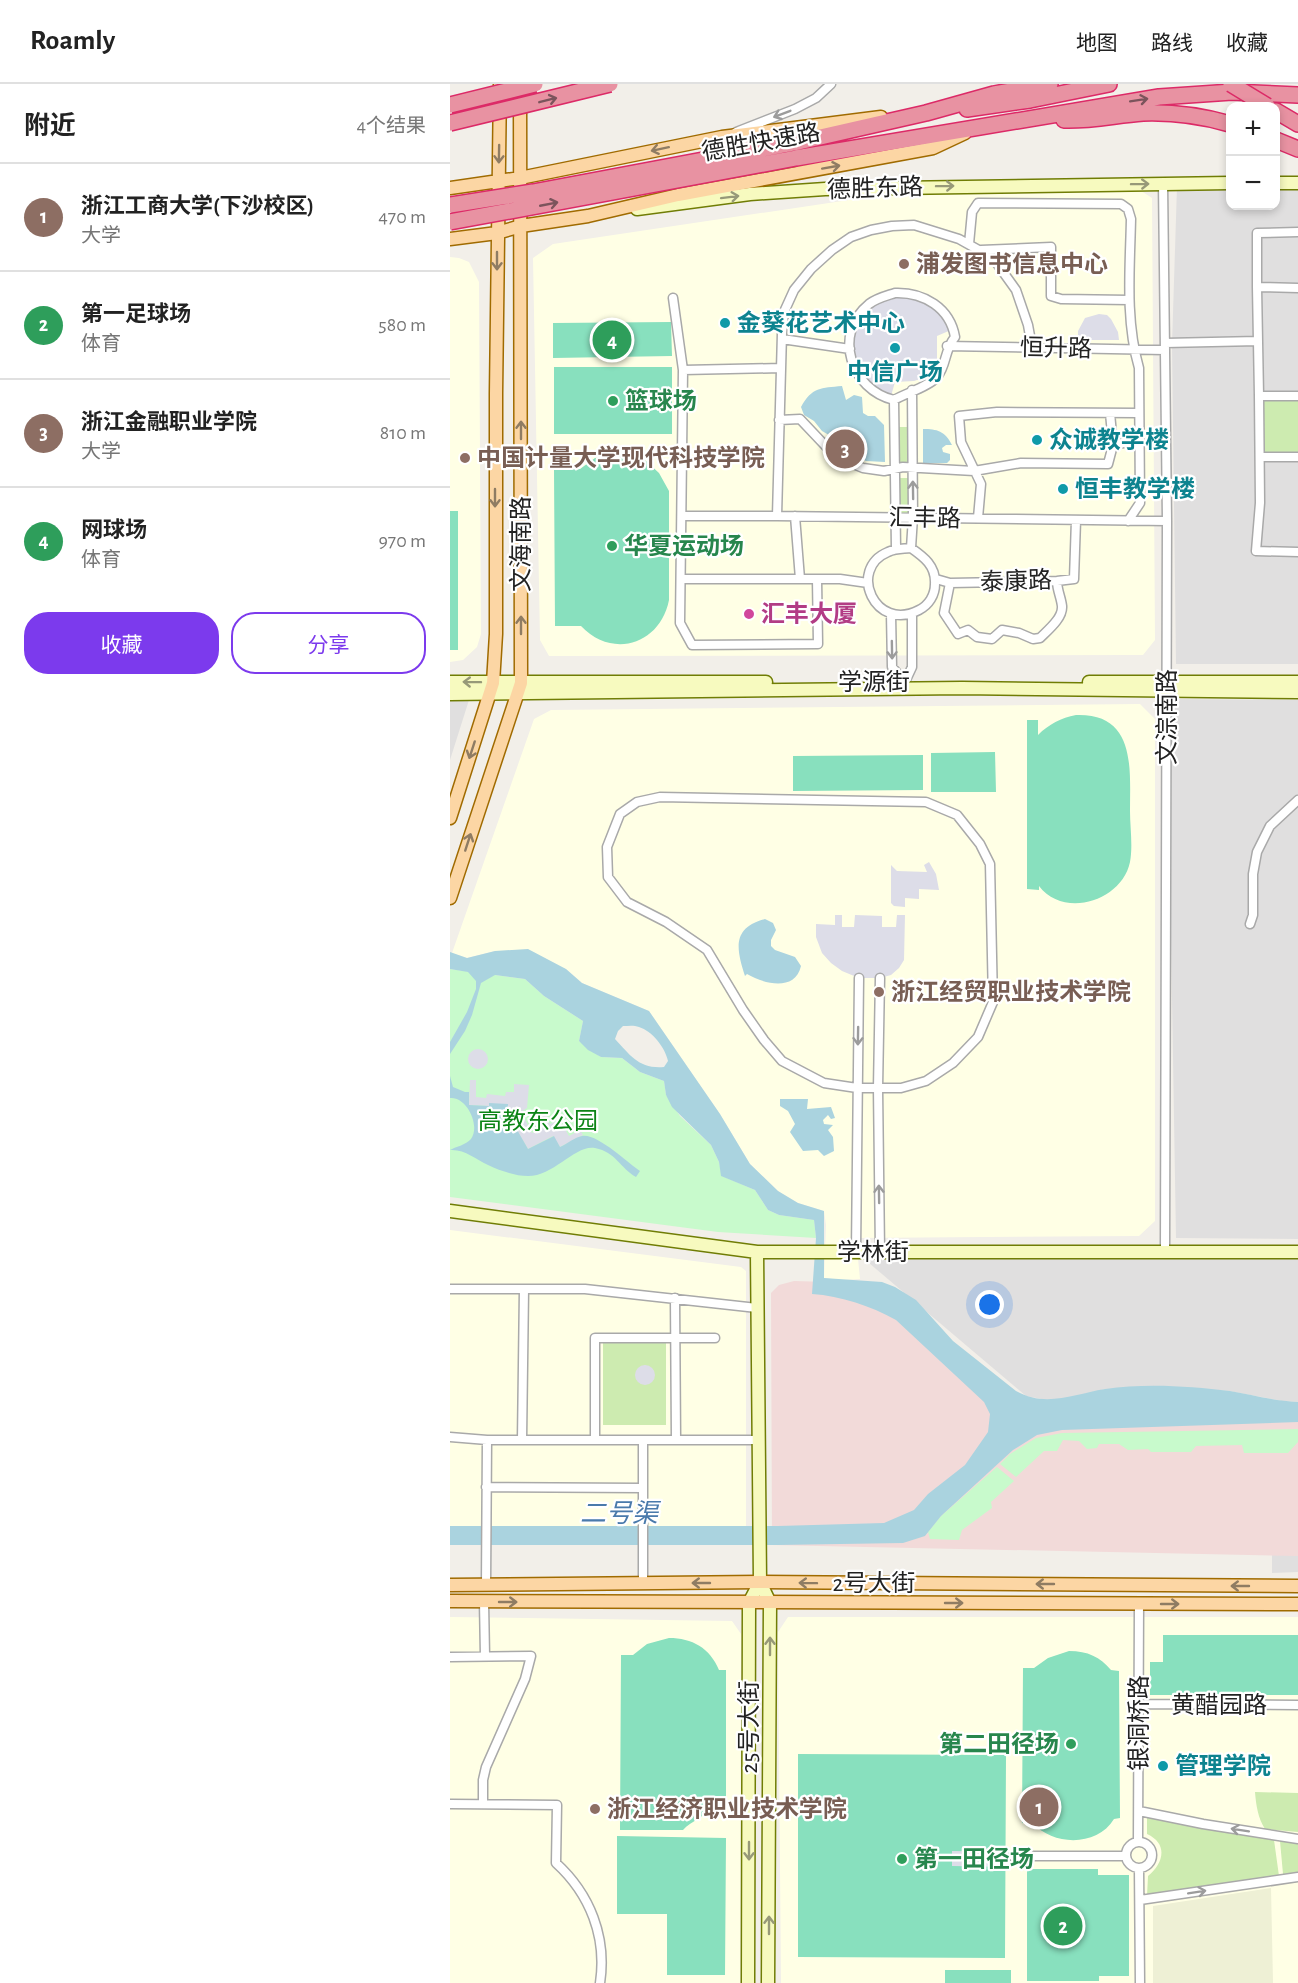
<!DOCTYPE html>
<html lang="zh">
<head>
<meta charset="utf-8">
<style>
	:root { --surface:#fff; --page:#f6f6f6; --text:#222; --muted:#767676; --line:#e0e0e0; --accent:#7c3aed }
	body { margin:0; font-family:"Alegreya Sans","Noto Sans SC",sans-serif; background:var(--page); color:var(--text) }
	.controls { position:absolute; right:18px; top:18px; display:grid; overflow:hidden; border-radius:12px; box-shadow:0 3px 9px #0003 }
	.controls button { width:54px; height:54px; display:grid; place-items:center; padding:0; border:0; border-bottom:2px solid var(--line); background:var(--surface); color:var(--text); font:30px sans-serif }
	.you { position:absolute; left:540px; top:1221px; width:21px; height:21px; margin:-15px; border:4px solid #fff; border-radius:50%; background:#1a73e8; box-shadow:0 0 0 9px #1a73e833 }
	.badge { display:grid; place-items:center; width:39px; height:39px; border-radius:50%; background:var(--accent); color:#fff; font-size:20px; font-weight:700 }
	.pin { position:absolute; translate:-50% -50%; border:3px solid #fff; box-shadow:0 2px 6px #0006 }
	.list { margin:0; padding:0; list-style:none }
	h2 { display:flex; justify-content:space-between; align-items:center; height:78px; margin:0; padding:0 24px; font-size:26px }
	h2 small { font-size:20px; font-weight:400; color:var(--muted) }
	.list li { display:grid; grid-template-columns:39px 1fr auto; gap:18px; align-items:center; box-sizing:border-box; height:108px; padding:0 24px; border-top:2px solid var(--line) }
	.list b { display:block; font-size:22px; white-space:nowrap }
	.list p { margin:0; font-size:20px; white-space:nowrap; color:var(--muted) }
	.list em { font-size:20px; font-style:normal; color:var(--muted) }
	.actions { display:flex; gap:12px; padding:18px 24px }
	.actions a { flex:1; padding:14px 0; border:2px solid var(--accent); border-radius:24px; text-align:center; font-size:21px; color:var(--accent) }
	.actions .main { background:var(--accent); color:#fff }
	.map { position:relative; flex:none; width:848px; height:1899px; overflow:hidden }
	header { display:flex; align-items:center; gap:36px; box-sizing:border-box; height:84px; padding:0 30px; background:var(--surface); border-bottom:2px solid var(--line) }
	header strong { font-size:28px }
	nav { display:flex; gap:33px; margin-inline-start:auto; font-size:21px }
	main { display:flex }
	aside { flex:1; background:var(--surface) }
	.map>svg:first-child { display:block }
</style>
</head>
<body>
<header>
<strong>Roamly</strong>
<nav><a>地图</a><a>路线</a><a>收藏</a></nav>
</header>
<main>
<aside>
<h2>附近<small>4个结果</small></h2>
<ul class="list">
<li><span class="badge" style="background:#8d6e63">1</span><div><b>浙江工商大学(下沙校区)</b><p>大学</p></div><em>470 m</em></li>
<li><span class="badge" style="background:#2e9e5b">2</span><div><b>第一足球场</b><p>体育</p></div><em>580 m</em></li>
<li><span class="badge" style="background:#8d6e63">3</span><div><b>浙江金融职业学院</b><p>大学</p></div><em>810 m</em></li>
<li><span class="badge" style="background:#2e9e5b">4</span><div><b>网球场</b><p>体育</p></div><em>970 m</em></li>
</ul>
<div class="actions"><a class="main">收藏</a><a>分享</a></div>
</aside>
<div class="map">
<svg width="848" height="1899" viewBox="0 0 848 1899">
	<rect width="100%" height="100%" fill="#f2efe9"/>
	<!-- residential -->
	<path fill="#e0dfdf" d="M727,102H780V122H826V103H848V580H726L722,261Z
		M717,615L848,616V1155L726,1154Z
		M0,616H19L0,676Z
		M406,1168H848V1318L832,1317L779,1307L720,1303L655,1305L619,1314L597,1316L576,1312Z
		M848,1464V1488L822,1489V1466Z"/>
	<!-- commercial -->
	<path fill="#f2dad9" d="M344,1197L412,1199L549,1319L848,1323V1472L322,1461L321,1209L329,1201Z"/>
	<!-- education -->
	<path fill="#ffffe5" d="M685,103L702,114L705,556L693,571L99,572L90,556L83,174L103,160L439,110Z
		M0,173L9,174L19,178L29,198L31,550L27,563L13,576L0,578Z
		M690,620L705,635V1137L689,1152L406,1154L410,1195L392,1196L374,1194L376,1141L374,1127L348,1119L328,1107L300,1080L270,1030L199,927L132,899L116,885L45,867L17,874L2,869L84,635L101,626Z
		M0,1146L291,1183L296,1187V1442H0Z
		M0,1533L282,1537L291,1550L290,1899H0Z
		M338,1533H848V1899H331L328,1548Z"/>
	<!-- farmland -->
	<path fill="#eef0d5" d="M821,1804L823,1899H703V1822Z"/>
	<!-- grass -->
	<path fill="#cdebb0" d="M848,314V370H813L812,315Z
		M448,343H459V379H448Z
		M448,394H460V430H448Z
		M153,1259H216V1341H153Z
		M805,1708L848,1709V1748L815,1745C808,1734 806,1721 805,1708Z
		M697,1733L824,1756L829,1792L697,1812L698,1792C713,1780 719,1760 697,1750Z
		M830,1757L848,1759V1789L833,1790Z"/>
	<!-- park -->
	<path fill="#c8facc" d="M0,885L75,895L94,912L133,937L129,957L151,973L172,974L190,988L214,997L216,1011L230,1032L261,1061L269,1078L272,1092L305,1106L318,1126L329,1131L364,1136L366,1154L268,1148L0,1113Z
		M848,1345V1358L838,1369H794L792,1361L746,1362L741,1368H701L698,1365L678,1366L669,1360H649L647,1364L637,1365L629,1357L613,1356L607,1367H594L566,1393L550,1380L560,1370L586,1354L612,1349Z
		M547,1383L564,1397L541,1418L542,1424L512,1446L509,1456L480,1455L478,1448L491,1432Z"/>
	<!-- pitch -->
	<path fill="#88e0be" d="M221,238L222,272L103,274V239Z
		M104,283H222V350H104Z
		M165,370H181L196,377L209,389L219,407V516C210,561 162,575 131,542H105L104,385H130L145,374Z
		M0,427H8V566H0Z
		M626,631C686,629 680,684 680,727C680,743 683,762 680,778C672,817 614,835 589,802V806L577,805V636H588V651C599,640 611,634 626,631Z
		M545,668L546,708H481V669Z
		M473,671V706L343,707V672Z
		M713,1551H848V1611H700V1578H713Z
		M219,1554C242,1554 260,1564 269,1586H276V1722L262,1723C255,1733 241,1737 233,1746H170L171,1571H183L197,1560Z
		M619,1567C638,1567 650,1573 661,1586L669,1587L670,1734L664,1735C647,1763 603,1762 583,1739H572L573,1584H584L598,1574Z
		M348,1670L556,1671L555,1874L348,1873Z
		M167,1752L276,1754L275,1891H217V1830H167Z
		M577,1785H648V1791H679V1892H649V1897H577Z
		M495,1886H561V1899H495Z"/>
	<!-- plaza -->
	<path fill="#dddde8" d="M452,212L468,215L491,229L501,246L487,252V276L480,287L470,295L464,297L445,298L441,312L425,306L408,288L402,260L407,238L422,222L436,215Z
		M649,230L657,231L661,235L668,248L669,256H628V247L635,234Z
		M479,778L486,790L489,806L469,805V815L455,814V823L444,822L441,819V781L447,787L477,788L474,781Z
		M385,831H392V843H404L405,831L432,832V843H446L447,831H455L454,876L449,884L441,891L430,894H409L392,887L381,879L372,869L366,853V840L385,841Z
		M18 975a10 10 0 1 1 20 0a10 10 0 1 1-20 0Z
		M20,996H26V1013L36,1014L37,1010L55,1012L56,1008H64V1000L79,1001L77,1024L71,1028L82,1049L90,1045L84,1034L95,1029L100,1040L105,1038L109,1045L114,1043L119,1052L130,1046L133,1051L110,1063L103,1052L78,1065L62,1038L57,1037L39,1019V1022L19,1021Z
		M185 1291a10 10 0 1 1 20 0a10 10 0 1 1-20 0Z
		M502,1767L563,1768V1783L502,1782Z"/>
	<!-- water -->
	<path fill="#aad3df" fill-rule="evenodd" d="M392,302L396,316L404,311L412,313L413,329L418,332H425L434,341L435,378L416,377L387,363L379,351L372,347L364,337L354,331L351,323C362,303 371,304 392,302Z
		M473,345C487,345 495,347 502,361H496L492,364L493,368L500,370V376L497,379H473Z
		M315,835L323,839L326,846L321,856V862L325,866L345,873L351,882C345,908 314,900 297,890L295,892C286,864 282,844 315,835Z
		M78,865L116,885L132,899L199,927L270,1030L300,1080L328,1107L348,1119L374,1127V1194L432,1198L445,1203L466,1216L503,1257L566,1307C596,1324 624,1310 655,1305C695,1299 740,1302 780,1307C803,1311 825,1317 848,1318V1338L612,1346L587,1351L563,1366L491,1432L475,1452L453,1459L328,1461H0V1442H328L434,1439L464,1426L478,1410L515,1381L538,1348L540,1330L534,1318L446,1236C421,1222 391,1212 362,1210L366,1154L364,1136L329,1131L318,1126L305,1106L271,1092L269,1078L261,1061L222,1023L216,1011L214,997L190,988L172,974L151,973L138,966L129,957L133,937L94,912L75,895L45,891L31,899L22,931L15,947L0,970V958L17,928L26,905V897L18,888L0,885V868L17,874L45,867ZM173,942C178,942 184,941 189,943C202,947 215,963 218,977L214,983C189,985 181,972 165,955L168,947Z
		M0,992L3,1003L15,1008H19V1021L39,1022V1019L58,1020L57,1037H62L78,1065L104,1052L110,1063C117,1060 125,1053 132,1052C147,1049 178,1079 190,1087L186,1093C170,1084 166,1068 145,1064C126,1060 104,1092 78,1092C65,1092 51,1087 38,1081C25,1075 15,1065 0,1066C5,1063 16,1061 21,1055C31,1041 16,1012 0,1014Z
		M330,1015H358L357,1025L381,1023L385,1034L381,1035L378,1031L373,1036L374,1040L383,1041L378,1046L383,1053L384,1067L374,1072L368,1066L353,1067L340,1048L345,1040L338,1027L330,1022Z"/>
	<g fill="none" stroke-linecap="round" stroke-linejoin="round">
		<defs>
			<path id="street" d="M286,48L345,25L366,14L381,0
				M713,99L717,437L715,1168
				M519,160L522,128L528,119L671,120L678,125L681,135C680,184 675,236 689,284L690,419L678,437
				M531,166L601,163V212L611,215L679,216
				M807,203V149L848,148
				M848,204L807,203L809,312H848
				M445,209C474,208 500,224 505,253C494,266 497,281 487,293C478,303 456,309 444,316C401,306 382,250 419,220C427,214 436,212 445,209Z
				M223,214L233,286L230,539L242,561L368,560L367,495
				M332,255L400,265
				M715,259L808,257
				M497,262L715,266
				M233,286L331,284
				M809,312L810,419L806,467L848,468
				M444,316L446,465
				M660,329L663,361
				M329,336L350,335L386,373L413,384L434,387L453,383L524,387L571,379L658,380L663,361L689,356
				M810,373H848
				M232,432H327L717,437
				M327,432L332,249L334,228L344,206L361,185L382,166L401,153L421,146L442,142L464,141L509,155L543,174L566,206L578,241L582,263
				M345,432L350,495
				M528,434L531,400L511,358L509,332L547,328L689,329
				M461,464C474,473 486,482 485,500C485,511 479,521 469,526C425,549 397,485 438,468C446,464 453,465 461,464Z
				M461,464L463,433L462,306
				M231,495H390L418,499
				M486,495L500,499L607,497L624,495L626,436
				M500,499L494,529L508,550L518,546L527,553L542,555L552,546L569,549L583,555L590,554C598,546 613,534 612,522C611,513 607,506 607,497
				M441,530L442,583L455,598L462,583V530
				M210,713L476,718L507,731L530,760L540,780L543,918L528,953L503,979L476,997L451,1004H407L374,999L332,977L314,956L293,926L257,866L216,838L177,818L158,793L157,763L170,730L187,718Z
				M800,840L803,831V790L807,768L820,742L848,716
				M430,894L428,1004L430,1168
				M406,1168L409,894
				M0,1205H135L307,1224
				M225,1214L226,1356
				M0,1353L37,1356H309
				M72,1356L74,1205
				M145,1356V1254H265
				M193,1356V1499
				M36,1403L193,1404
				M36,1501L37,1356
				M34,1518L35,1572
				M0,1573L81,1572L75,1595L36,1683L33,1696V1720
				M689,1620L848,1621
				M0,1720L107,1721L106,1779C140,1810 157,1853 150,1899
				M689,1727L753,1740L848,1755
				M688,1758L689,1520
				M676 1771a13 13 0 1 1 26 0a13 13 0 1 1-26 0Z
				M563,1772H676
				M689,1784L690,1899
				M690,1816L848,1793"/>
			<path id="secondary" d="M826,99H848
				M187,125L300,110L375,105L780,99
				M0,598H316
				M639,598H848
				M0,610L512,604L848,608
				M0,1127L307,1168H848
				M307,1168L310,1498L320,1519L318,1899
				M298,1899L299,1519L310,1498"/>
			<path id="primary" d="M0,104L70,94L272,53L431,33
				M0,155L47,149L71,142L138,132L228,111L483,64L515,49
				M0,734L43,599L46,550V309L50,0
				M0,814L71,599L70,0
				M0,1501L310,1498L848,1502
				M0,1517L848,1520"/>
			<path id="highway" d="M517,25L580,16L659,0
				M826,27L848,40
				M614,36C641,37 666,31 693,29C723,28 752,32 780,40
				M826,56L848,65
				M344,59L476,29L544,10L600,0
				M346,74L709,13L782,8L848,11"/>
		</defs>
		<!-- street casing -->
		<use href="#street" stroke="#a9a9a9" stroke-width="11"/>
		<!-- secondary casing -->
		<use href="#secondary" stroke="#707d05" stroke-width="15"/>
		<!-- primary casing -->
		<use href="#primary" stroke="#a06b00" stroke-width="15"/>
		<!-- highway casing -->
		<use href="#highway" stroke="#dc2a67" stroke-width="18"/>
		<!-- street -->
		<use href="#street" stroke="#fff" stroke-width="8"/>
		<!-- secondary -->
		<use href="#secondary" stroke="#f7fabf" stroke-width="12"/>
		<!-- primary -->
		<use href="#primary" stroke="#fcd6a4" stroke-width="12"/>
		<!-- highway -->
		<use href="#highway" stroke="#e892a2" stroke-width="15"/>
		<defs>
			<path id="highway-bridge" d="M781,0L817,22
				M0,21L85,0
				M0,39L160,0
				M0,121L83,108L344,59
				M0,138L346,74"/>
		</defs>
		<!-- highway-bridge casing -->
		<use href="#highway-bridge" stroke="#dc2a67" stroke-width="18" stroke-linecap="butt"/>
		<!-- highway-bridge -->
		<use href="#highway-bridge" stroke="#e892a2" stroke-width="15"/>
	</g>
	<!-- one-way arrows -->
	<defs><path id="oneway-shaft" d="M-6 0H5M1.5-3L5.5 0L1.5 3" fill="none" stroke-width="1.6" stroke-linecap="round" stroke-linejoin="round" transform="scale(1.5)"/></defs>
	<g stroke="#7b545c">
		<use href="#oneway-shaft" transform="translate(98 16) rotate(-14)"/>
		<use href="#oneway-shaft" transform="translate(689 16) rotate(-9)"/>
		<use href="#oneway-shaft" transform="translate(99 120) rotate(-11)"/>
	</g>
	<g stroke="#9c9c9c">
		<use href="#oneway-shaft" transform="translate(332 30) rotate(159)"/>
		<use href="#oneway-shaft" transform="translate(463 406) rotate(-91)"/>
		<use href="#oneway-shaft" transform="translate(442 566) rotate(89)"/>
		<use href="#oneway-shaft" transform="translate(408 952) rotate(91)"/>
		<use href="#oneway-shaft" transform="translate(429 1110) rotate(-91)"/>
		<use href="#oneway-shaft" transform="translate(790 1746) rotate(-171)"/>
		<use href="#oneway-shaft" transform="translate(747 1808) rotate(-9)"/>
	</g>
	<g stroke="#8f7c63">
		<use href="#oneway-shaft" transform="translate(210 65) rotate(168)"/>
		<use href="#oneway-shaft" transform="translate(49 70) rotate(91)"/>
		<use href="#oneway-shaft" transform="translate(381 83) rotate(-10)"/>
		<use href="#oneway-shaft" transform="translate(47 177) rotate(90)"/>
		<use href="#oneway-shaft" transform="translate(71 346) rotate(-90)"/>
		<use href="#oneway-shaft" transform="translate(45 414) rotate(90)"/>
		<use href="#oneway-shaft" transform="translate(71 541) rotate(-90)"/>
		<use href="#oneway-shaft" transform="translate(22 666) rotate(108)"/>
		<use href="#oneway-shaft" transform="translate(18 758) rotate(-72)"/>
		<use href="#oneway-shaft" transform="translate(251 1499) rotate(180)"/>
		<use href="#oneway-shaft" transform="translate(358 1499) rotate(-179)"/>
		<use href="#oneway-shaft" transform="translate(595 1500) rotate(-180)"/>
		<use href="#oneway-shaft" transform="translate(790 1502) rotate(-180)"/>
		<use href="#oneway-shaft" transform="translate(58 1518)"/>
		<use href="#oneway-shaft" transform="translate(504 1519)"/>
		<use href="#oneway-shaft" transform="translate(720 1520)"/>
	</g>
	<g stroke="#979978">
		<use href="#oneway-shaft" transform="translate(690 100) rotate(-1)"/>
		<use href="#oneway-shaft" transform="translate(495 102) rotate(-1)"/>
		<use href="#oneway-shaft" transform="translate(280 113) rotate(-7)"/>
		<use href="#oneway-shaft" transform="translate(22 598) rotate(-179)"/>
		<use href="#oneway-shaft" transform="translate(320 1562) rotate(-90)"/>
		<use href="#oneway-shaft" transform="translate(299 1767) rotate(90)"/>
		<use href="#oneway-shaft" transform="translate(319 1841) rotate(-90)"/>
	</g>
	<!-- markers -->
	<g fill="#8d6e63" stroke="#fff" stroke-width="2">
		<circle cx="454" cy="180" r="6"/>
		<circle cx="15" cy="374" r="6"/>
		<circle cx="429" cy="908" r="6"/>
		<circle cx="145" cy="1725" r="6"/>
	</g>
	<g fill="#0f9aa8" stroke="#fff" stroke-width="2">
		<circle cx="275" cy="239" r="6"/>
		<circle cx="445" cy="264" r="6"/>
		<circle cx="587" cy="356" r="6"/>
		<circle cx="613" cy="405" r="6"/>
		<circle cx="713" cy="1682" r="6"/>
	</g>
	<g fill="#2e9e5b" stroke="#fff" stroke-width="2">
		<circle cx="163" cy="317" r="6"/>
		<circle cx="162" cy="462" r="6"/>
		<circle cx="621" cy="1660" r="6"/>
		<circle cx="452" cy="1775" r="6"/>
	</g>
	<circle fill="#d1479c" stroke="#fff" stroke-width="2" cx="299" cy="530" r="6"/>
	<g text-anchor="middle" stroke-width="4.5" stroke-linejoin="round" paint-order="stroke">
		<!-- street labels -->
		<g font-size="24" fill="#222" stroke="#fff">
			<text transform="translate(311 58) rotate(-10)" y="8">德胜快速路</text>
			<text transform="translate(425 104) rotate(-2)" y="8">德胜东路</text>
			<text transform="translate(606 264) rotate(1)" y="8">恒升路</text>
			<text transform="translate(475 434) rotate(1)" y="8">汇丰路</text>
			<text transform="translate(71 460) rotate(-90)" y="8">文海南路</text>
			<text transform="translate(566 497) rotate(-2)" y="8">泰康路</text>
			<text x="424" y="606">学源街</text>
			<text transform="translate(717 633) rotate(-90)" y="8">文淙南路</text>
			<text x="423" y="1176">学林街</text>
			<text x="424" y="1507">2号大街</text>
			<text x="769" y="1629">黄醋园路</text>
			<text transform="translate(689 1639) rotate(-90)" y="8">银洞桥路</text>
			<text transform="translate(299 1643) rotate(-90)" y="8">25号大街</text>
		</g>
		<!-- education labels -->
		<g font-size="24" font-weight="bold" fill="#785e54" stroke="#fff" text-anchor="start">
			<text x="466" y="188">浦发图书信息中心</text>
			<text x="27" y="382">中国计量大学现代科技学院</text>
			<text x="441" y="916">浙江经贸职业技术学院</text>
			<text x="157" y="1733">浙江经济职业技术学院</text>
		</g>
		<!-- culture labels -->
		<g font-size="24" font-weight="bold" fill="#0d838f" stroke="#fff" text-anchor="start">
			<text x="287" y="247">金葵花艺术中心</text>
			<text x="445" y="296" text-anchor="middle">中信广场</text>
			<text x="599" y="364">众诚教学楼</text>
			<text x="625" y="413">恒丰教学楼</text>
			<text x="725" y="1690">管理学院</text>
		</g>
		<!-- leisure labels -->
		<g font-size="24" font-weight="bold" fill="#27864d" stroke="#fff" text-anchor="start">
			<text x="175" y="325">篮球场</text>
			<text x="174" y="470">华夏运动场</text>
			<text x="609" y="1668" text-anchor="end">第二田径场</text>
			<text x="464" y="1783">第一田径场</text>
		</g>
		<!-- hotel labels -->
		<g font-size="24" font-weight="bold" fill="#b23c85" stroke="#fff" text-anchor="start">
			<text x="311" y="538">汇丰大厦</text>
		</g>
		<!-- park labels -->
		<g font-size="24" fill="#0c8416" stroke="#fff">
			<text x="88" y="1045">高教东公园</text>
		</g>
		<!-- water labels -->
		<g font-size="26" font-style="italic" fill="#4a7aab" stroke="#fff">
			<text x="169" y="1438">二号渠</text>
		</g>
	</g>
</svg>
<div class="controls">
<button>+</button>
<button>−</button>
</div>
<div class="you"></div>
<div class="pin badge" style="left:589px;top:1723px;background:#8d6e63">1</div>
<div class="pin badge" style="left:613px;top:1842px;background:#2e9e5b">2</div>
<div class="pin badge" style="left:395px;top:365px;background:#8d6e63">3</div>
<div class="pin badge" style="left:162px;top:256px;background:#2e9e5b">4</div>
</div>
</main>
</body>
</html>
